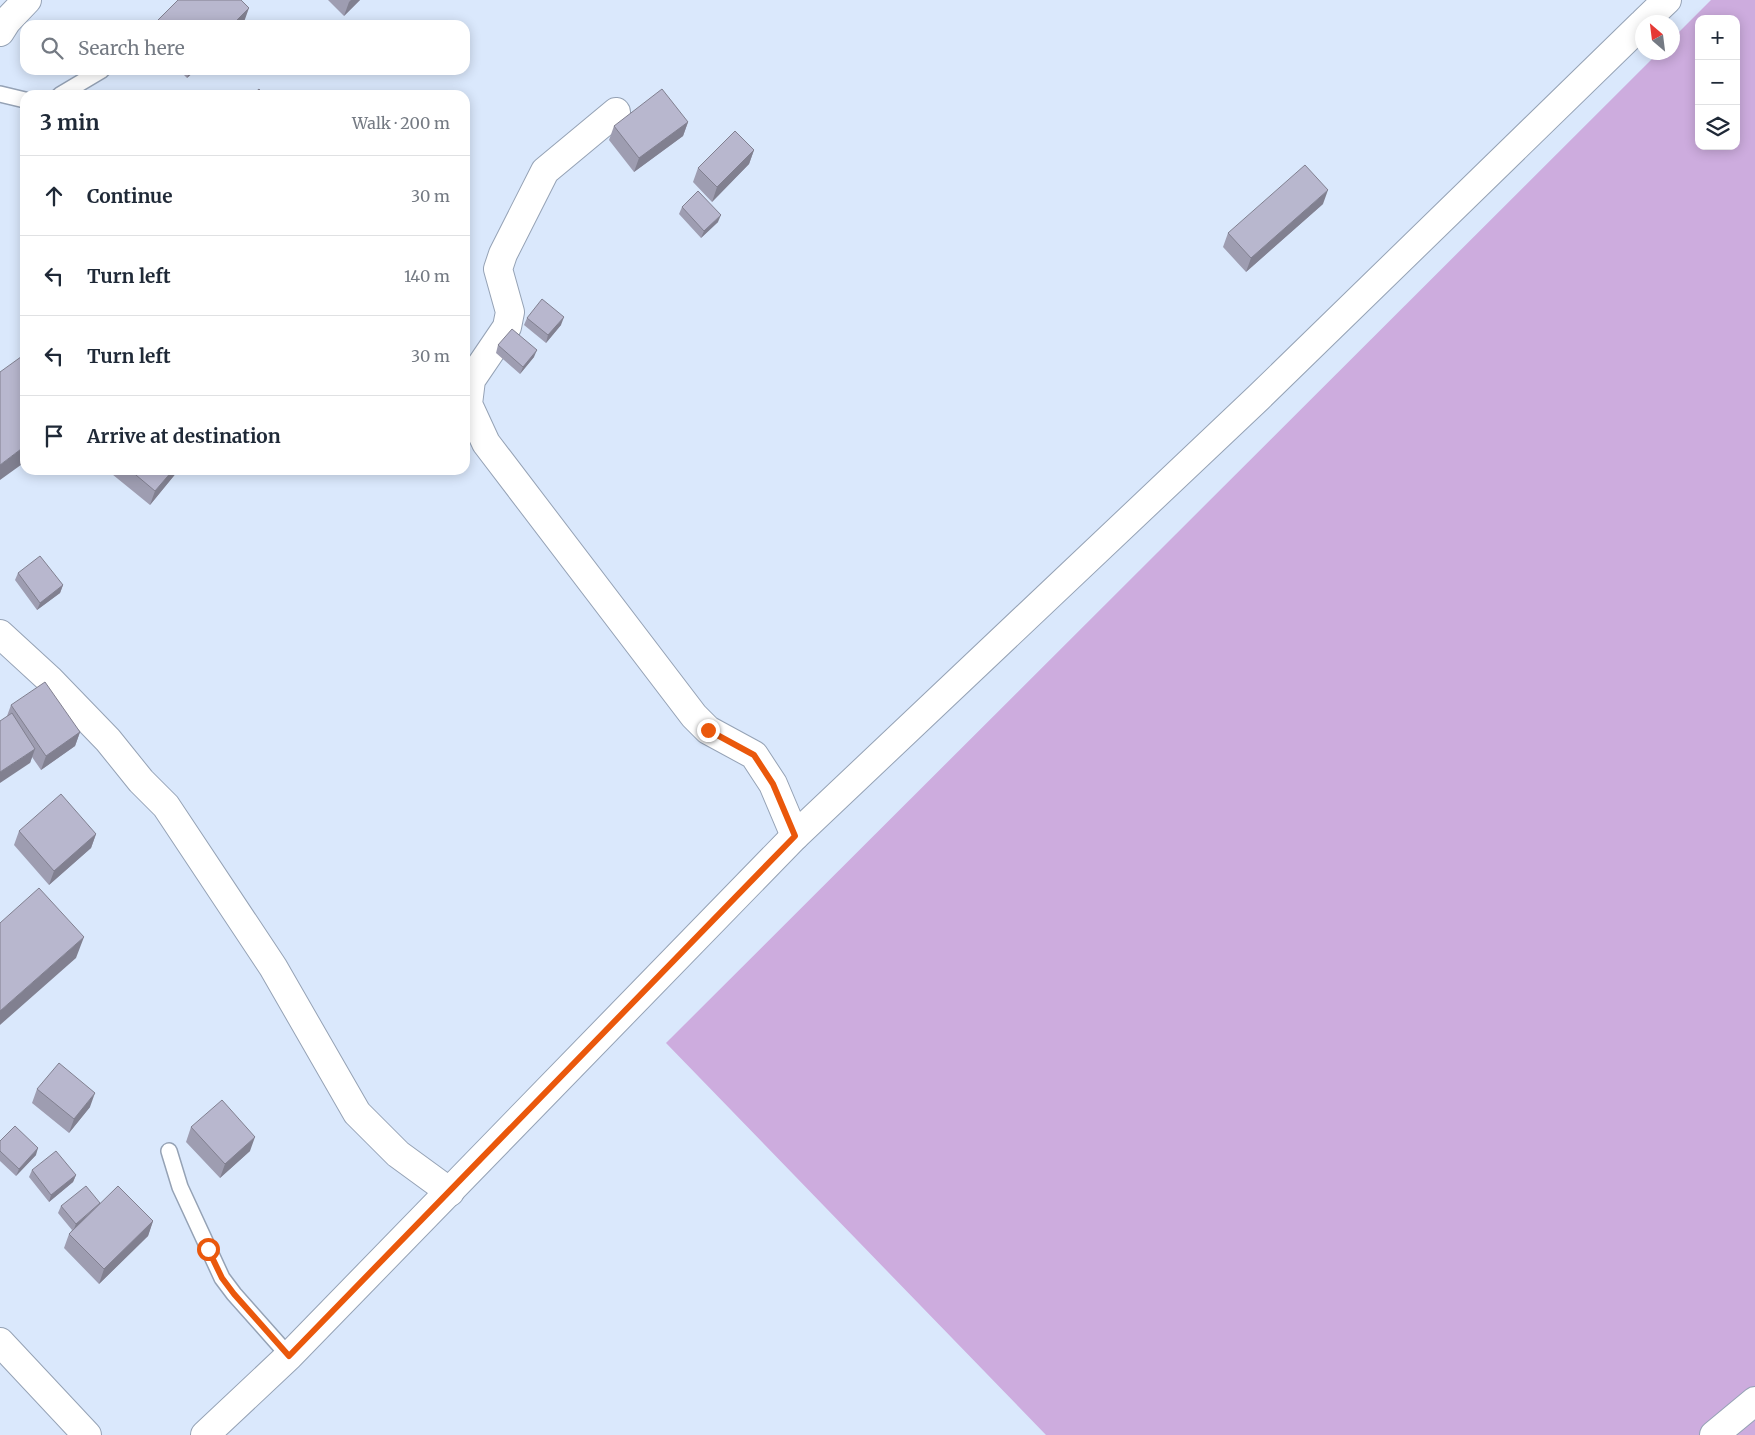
<!DOCTYPE html>
<html lang="en">
<head>
<meta charset="utf-8">
<style>
	:root { --surface:#fff; --page:#f2f2f3; --text:#1f2937; --muted:#747a83; --line:#e0e1e3 }
	body { margin:0; font-family:Merriweather,serif; background:var(--page); color:var(--text) }
	.controls { position:absolute; right:15px; top:15px; display:grid; overflow:hidden; border-radius:10px; box-shadow:0 2px 12px #0003 }
	.controls button { width:45px; height:45px; display:grid; place-items:center; padding:0; border:0; border-bottom:1px solid var(--line); background:var(--surface); color:var(--text); font:25px sans-serif }
	.compass { position:absolute; left:1635px; top:15px; width:45px; height:45px; border-radius:50%; background:var(--surface); box-shadow:0 2px 12px #0003; rotate:332deg }
	.stop { position:absolute; width:15px; height:15px; margin:-11px; border:4px solid #ea580c; border-radius:50%; background:#fff }
	.stop.end { background:#ea580c; border-color:#fff; box-shadow:0 1px 5px #0008 }
	.list { margin:0; padding:0; list-style:none }
	h2 { display:flex; justify-content:space-between; align-items:center; height:65px; margin:0; padding:0 20px; font-size:21px }
	h2 small { font-size:16px; font-weight:400; color:var(--muted) }
	.list li { display:grid; grid-template-columns:32px 1fr auto; gap:15px; align-items:center; box-sizing:border-box; height:80px; padding:0 20px; border-top:1px solid var(--line) }
	.list b { display:block; font-size:19px; white-space:nowrap }
	.list em { font-size:16px; font-style:normal; color:var(--muted) }
	.icon { flex:none; width:28px; height:28px; fill:none; stroke:currentColor; stroke-width:2; stroke-linecap:round; stroke-linejoin:round }
	.map { position:relative; flex:none; width:1755px; height:1435px; overflow:hidden }
	.search { position:absolute; background:var(--surface); box-shadow:0 2px 12px #0003; left:20px; top:20px; width:450px; height:55px; display:flex; align-items:center; gap:12px; box-sizing:border-box; padding:0 18px; border-radius:15px; color:var(--muted); font-size:19px }
	.panel { position:absolute; background:var(--surface); box-shadow:0 2px 12px #0003; left:20px; top:90px; width:450px; height:385px; border-radius:15px }
	.map>svg:first-child { display:block }
</style>
</head>
<body>
<div class="map">
<svg width="1755" height="1435" viewBox="0 0 1755 1435">
	<rect width="100%" height="100%" fill="#dae8fc"/>
	<!-- green -->
	<path fill="#cdacde" fill-rule="evenodd" d="M1711,0H1755V1435H1046L666,1043L1658,53L1672,52L1673,38ZM1699,19H1736V146H1699Z"/>
	<g fill="none" stroke-linecap="round" stroke-linejoin="round">
		<defs>
			<path id="service" d="M0,94L25,100
				M60,95L102,70
				M169,1151L180,1187L222,1278L234,1294L289,1356"/>
			<path id="minor" d="M0,32L7,21L27,0
				M616,112L545,171L503,254L498,269L510,312L507,327L471,380L468,404L486,443L694,716L708,730L754,755L773,784L795,836
				M0,634L49,679L108,740L141,781L166,806L273,967L357,1113L398,1154L450,1192
				M0,1342L87,1435
				M1714,1435L1755,1401"/>
			<path id="tertiary" d="M1644,22L1667,0
				M205,1435L289,1356L795,836L1259,397L1642,24"/>
		</defs>
		<!-- service casing -->
		<use href="#service" stroke="#95a2b5" stroke-width="18"/>
		<!-- minor casing -->
		<use href="#minor" stroke="#95a2b5" stroke-width="30"/>
		<!-- tertiary casing -->
		<use href="#tertiary" stroke="#95a2b5" stroke-width="30"/>
		<!-- service -->
		<use href="#service" stroke="#fff" stroke-width="15"/>
		<!-- minor -->
		<use href="#minor" stroke="#fff" stroke-width="28"/>
		<!-- tertiary -->
		<use href="#tertiary" stroke="#fff" stroke-width="28"/>
	</g>
	<!-- wall -->
	<path fill="#9e9db1" d="M328,0H360L344,16Z
		M179,70H196L187,78Z
		M688,122L683,136L634,172L609,140L614,126Z
		M754,150L749,164L712,202L693,182L698,168Z
		M1323,204L1246,272L1223,247L1228,233Z
		M682,207L718,222L701,238L679,214Z
		M527,318L561,325L546,343L524,325Z
		M498,345L534,357L520,374L496,353Z
		M107,470H178L177,472L150,505Z
		M18,573L63,585L60,593L37,610L15,580Z
		M11,705L80,732L75,746L41,770L32,757L30,763L7,716Z
		M19,831L96,834L91,848L49,885L14,845Z
		M37,1089L90,1107L69,1133L32,1103Z
		M191,1127L250,1151L220,1178L186,1142Z
		M0,1141L36,1155L16,1176L0,1161Z
		M32,1170L76,1175L73,1182L49,1202L29,1177Z
		M100,1203L153,1221L148,1236L99,1284L64,1248L69,1234L72,1230L58,1213L61,1206Z"/>
	<!-- shaded-wall -->
	<path fill="#818090" d="M351,0H360L344,16L349,2Z
		M249,8L244,22L241,25H232Z
		M190,70H196L187,78Z
		M688,122L683,136L634,172L639,158Z
		M754,150L749,164L712,202L717,187Z
		M1328,190L1323,204L1246,272L1251,258Z
		M721,215L718,222L701,238L704,231Z
		M564,317L561,325L546,343L548,335Z
		M537,350L534,357L520,374L523,367Z
		M25,446V462L0,480V465Z
		M173,470H178L177,472L150,505L155,491Z
		M63,585L60,593L37,610L40,603Z
		M80,732L75,746L41,770L46,756Z
		M35,749L30,763L0,783V772Z
		M96,834L91,848L49,885L54,871Z
		M84,937L76,958L0,1025V1011Z
		M95,1093L90,1107L69,1133L74,1119Z
		M255,1137L250,1151L220,1178L225,1164Z
		M38,1148L36,1155L16,1176L19,1169Z
		M76,1175L73,1182L49,1202L51,1195Z
		M101,1204L73,1231L76,1224Z
		M153,1221L148,1236L99,1284L104,1269Z"/>
	<!-- building -->
	<path fill="#b8b7ce" stroke="#818090" d="M178,0H241L249,8L232,25H153Z
		M259,89L264,95H252Z
		M662,89L688,122L639,158L614,126Z
		M735,131L754,150L717,187L698,168Z
		M1305,165L1328,190L1251,258L1228,233Z
		M698,191L721,215L704,231L682,207Z
		M542,299L564,317L548,335L527,318Z
		M512,329L537,350L523,367L498,345Z
		M25,354V446L0,465V372Z
		M130,470H173L155,491Z
		M40,556L63,585L40,603L18,573Z
		M45,682L80,732L46,756L11,705Z
		M12,713L35,749L0,772V721Z
		M61,794L96,834L54,871L19,831Z
		M39,888L84,937L0,1011V923Z
		M59,1063L95,1093L74,1119L37,1089Z
		M222,1100L255,1137L225,1164L191,1127Z
		M15,1126L38,1148L19,1169L0,1151V1141Z
		M56,1151L76,1175L51,1195L32,1170Z
		M86,1186L100,1203L76,1224L61,1206Z
		M118,1186L153,1221L104,1269L69,1234Z"/>
	<g fill="none" stroke-linecap="round" stroke-linejoin="round">
		<!-- route -->
		<path stroke="#ea580c" stroke-width="6" d="M208,1249L222,1278L234,1294L289,1356L795,836L773,784L754,755L708,730"/>
	</g>
</svg>
<div class="controls">
<button>+</button>
<button>−</button>
<button><svg class="icon" aria-label="layers" viewBox="0 0 24 24"><path d="M12 4l9 5-9 5-9-5zM3 14l9 5 9-5"/></svg></button>
</div>
<svg class="compass" viewBox="-18 -18 36 36"><path d="M0-13l5 13h-10z" fill="#e53935"/><path d="M0 13l5-13h-10z" fill="#747a83"/></svg>
<div class="stop" style="left:208px;top:1249px"></div>
<div class="stop end" style="left:708px;top:730px"></div>
<div class="search"><svg class="icon" aria-label="search" viewBox="0 0 24 24"><circle cx="10" cy="10" r="6"/><path d="M15 15l6 6"/></svg>Search here</div>
<section class="panel">
<h2>3 min<small>Walk · 200 m</small></h2>
<ul class="list">
<li><svg class="icon" aria-label="ahead" viewBox="0 0 24 24"><path d="M12 20V5M6 11l6-6 6 6"/></svg><div><b>Continue</b></div><em>30 m</em></li>
<li><svg class="icon" aria-label="left" viewBox="0 0 24 24"><path d="M17 20v-9H6M10 6l-5 5 5 5"/></svg><div><b>Turn left</b></div><em>140 m</em></li>
<li><svg class="icon" aria-label="left" viewBox="0 0 24 24"><path d="M17 20v-9H6M10 6l-5 5 5 5"/></svg><div><b>Turn left</b></div><em>30 m</em></li>
<li><svg class="icon" aria-label="arrive" viewBox="0 0 24 24"><path d="M6 21V4h12l-3 4 3 4H6"/></svg><div><b>Arrive at destination</b></div></li>
</ul>
</section>
</div>
</body>
</html>
